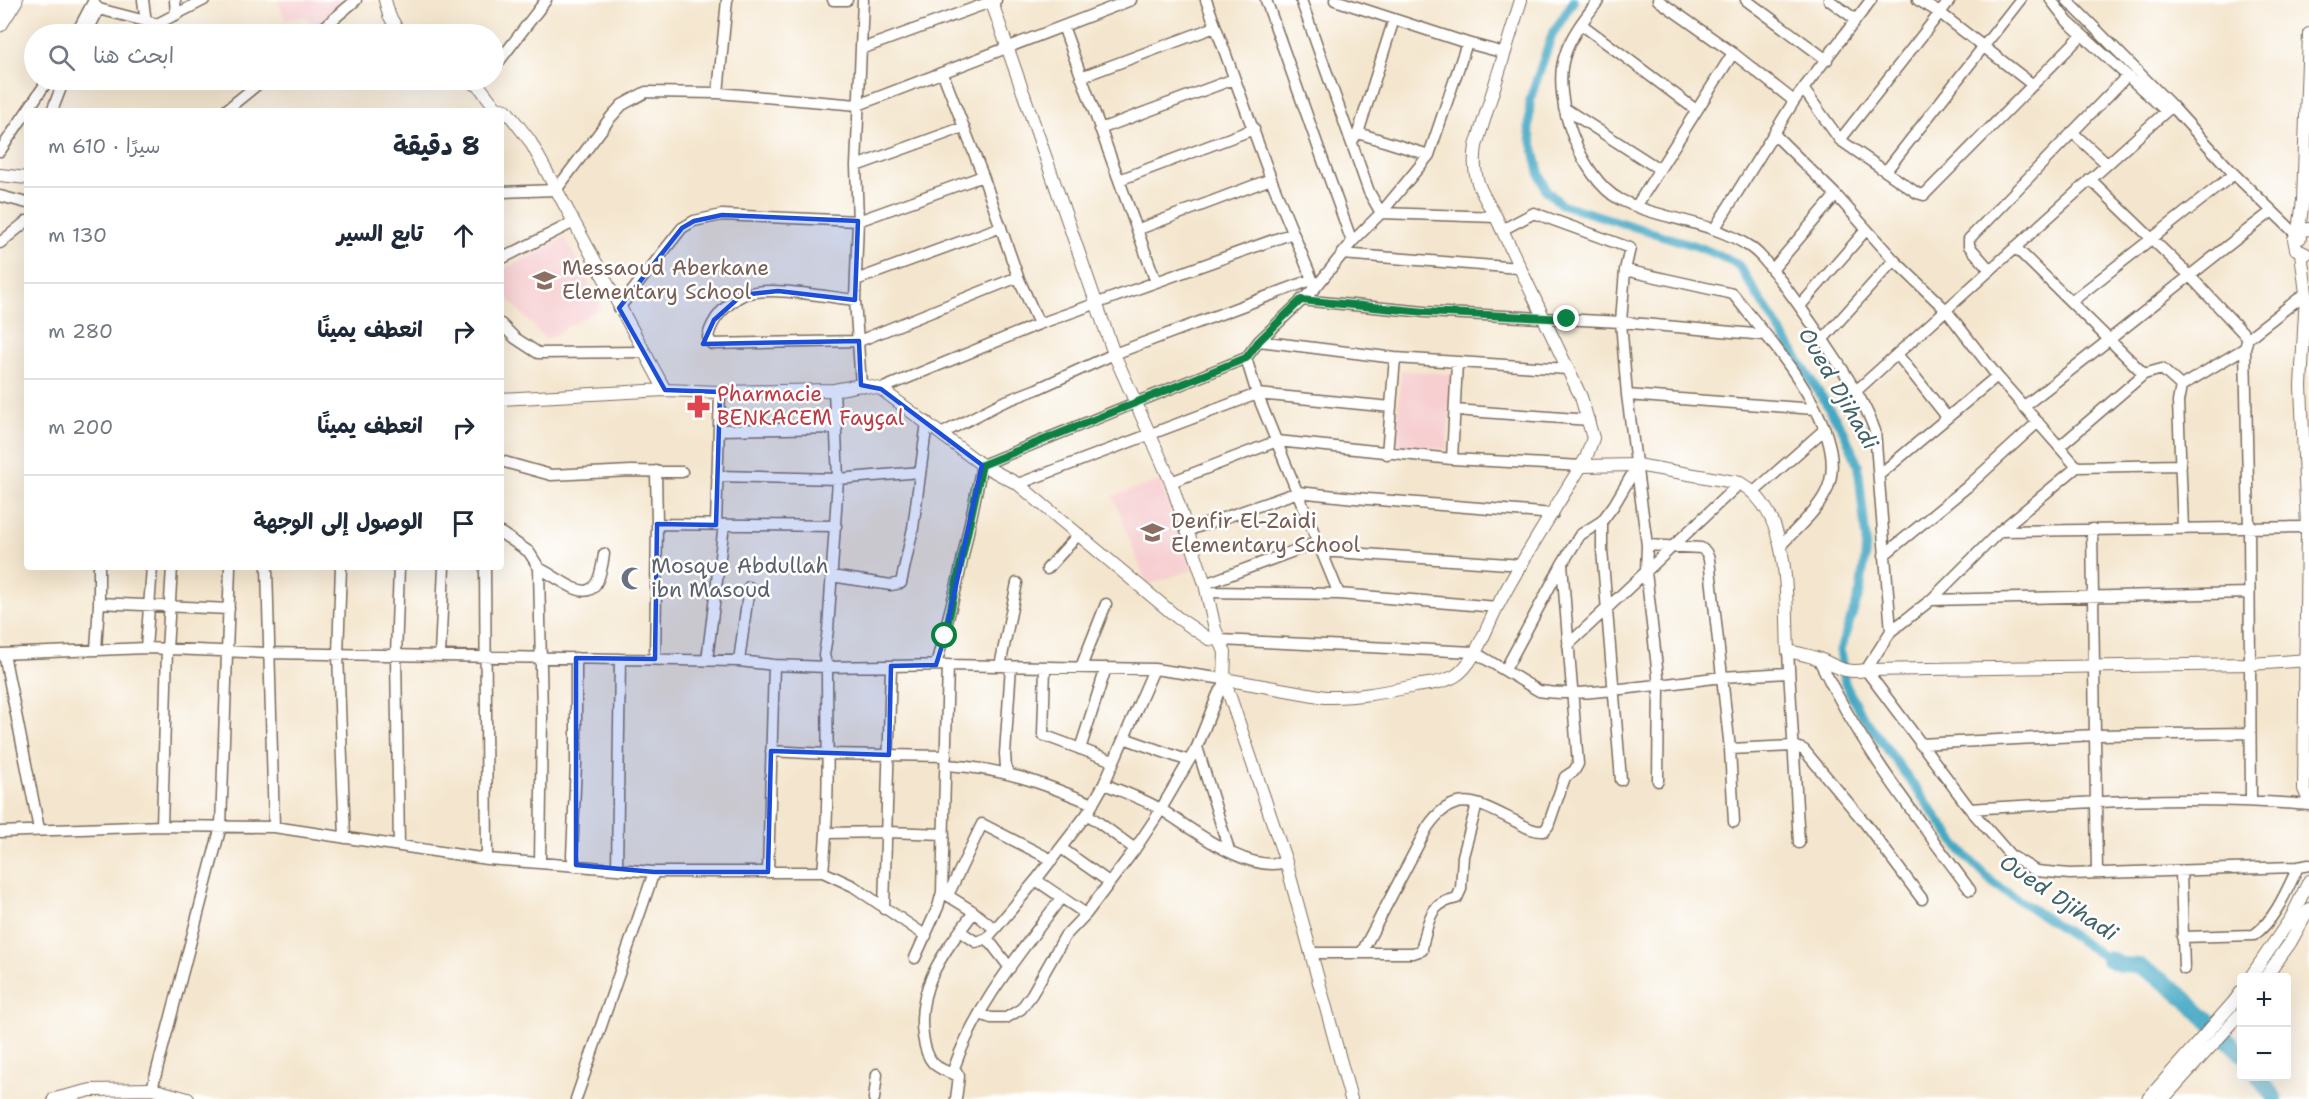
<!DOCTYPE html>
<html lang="ar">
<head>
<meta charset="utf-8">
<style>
	:root { --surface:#fff; --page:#f2f2f3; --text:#1f2937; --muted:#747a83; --line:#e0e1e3 }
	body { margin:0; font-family:"Shantell Sans","Playpen Sans Arabic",sans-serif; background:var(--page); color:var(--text); direction:rtl }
	.controls { position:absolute; right:18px; bottom:18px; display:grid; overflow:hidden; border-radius:6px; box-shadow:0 6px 24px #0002 }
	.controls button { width:54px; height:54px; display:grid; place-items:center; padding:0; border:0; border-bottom:2px solid var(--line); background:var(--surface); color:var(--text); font:30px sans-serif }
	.stop { position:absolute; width:18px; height:18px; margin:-14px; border:4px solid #0b8043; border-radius:50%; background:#fff }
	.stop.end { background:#0b8043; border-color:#fff; box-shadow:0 2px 6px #0008 }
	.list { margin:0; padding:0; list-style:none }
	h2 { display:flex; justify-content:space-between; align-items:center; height:78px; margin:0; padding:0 24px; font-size:26px }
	h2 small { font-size:20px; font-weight:400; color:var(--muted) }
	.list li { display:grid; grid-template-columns:39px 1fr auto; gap:18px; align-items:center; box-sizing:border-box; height:96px; padding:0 24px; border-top:2px solid var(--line) }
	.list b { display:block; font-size:22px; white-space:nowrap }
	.list em { font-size:20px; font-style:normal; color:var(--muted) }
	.icon { flex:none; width:33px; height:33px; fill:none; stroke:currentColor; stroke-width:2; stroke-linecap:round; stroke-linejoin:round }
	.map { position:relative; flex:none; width:2309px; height:1099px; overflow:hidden; direction:ltr }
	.search { position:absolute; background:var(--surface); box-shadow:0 6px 24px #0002; left:24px; top:24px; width:480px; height:66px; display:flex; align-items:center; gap:15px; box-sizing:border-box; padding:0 21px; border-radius:33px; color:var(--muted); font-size:22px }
	.panel { position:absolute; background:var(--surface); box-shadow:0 6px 24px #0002; left:24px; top:108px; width:480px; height:462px; border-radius:6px; direction:rtl }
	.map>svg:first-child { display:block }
</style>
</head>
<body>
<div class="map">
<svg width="2309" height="1099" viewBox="0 0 2309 1099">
	<rect width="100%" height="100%" fill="#fff"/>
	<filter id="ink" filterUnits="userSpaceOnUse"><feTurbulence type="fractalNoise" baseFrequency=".0167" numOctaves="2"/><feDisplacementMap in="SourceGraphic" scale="12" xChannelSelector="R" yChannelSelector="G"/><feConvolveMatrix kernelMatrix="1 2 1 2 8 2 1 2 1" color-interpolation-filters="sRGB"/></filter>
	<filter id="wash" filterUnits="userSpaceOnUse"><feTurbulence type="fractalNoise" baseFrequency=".008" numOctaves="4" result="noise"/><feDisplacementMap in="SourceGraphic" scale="24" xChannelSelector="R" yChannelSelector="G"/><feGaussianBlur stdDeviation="1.35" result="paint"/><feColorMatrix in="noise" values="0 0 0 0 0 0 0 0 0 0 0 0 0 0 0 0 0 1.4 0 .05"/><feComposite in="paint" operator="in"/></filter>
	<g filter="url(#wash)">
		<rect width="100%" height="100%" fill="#f4e6ce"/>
		<!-- built -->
		<path fill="#f7cfd1" d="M278,0H349L316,27L305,16L285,21Z
			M565,238L602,307L546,340L501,291V270Z
			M1401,370L1453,374L1447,449L1396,445Z
			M1160,481L1193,570L1147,585L1113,496Z"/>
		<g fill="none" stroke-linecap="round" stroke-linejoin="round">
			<!-- canal -->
			<path stroke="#45a8c4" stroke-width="9" d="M1574,0L1552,35L1530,99L1529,129L1539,172L1546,190L1561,204L1699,247L1732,261L1739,266L1844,432L1858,465L1866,540L1865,558L1860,592L1840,650L1845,683L1858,709L1963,853L1993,883L2108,959"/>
			<!-- river -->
			<path stroke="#45a8c4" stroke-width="16" d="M2108,959L2122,965L2139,966L2157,977L2180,994L2242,1054
				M2258,1076L2275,1099"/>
		</g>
	</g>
	<g filter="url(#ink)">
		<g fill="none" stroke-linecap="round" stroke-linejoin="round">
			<defs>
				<path id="minor" d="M143,0L146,22
					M175,0L176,15
					M833,0H847
					M1206,0L1271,179L1314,284
					M1266,0L1352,242L1316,287L1259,341L1246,358L1257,394L1339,594
					M1301,0L1369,192L1381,213L1496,217
					M1335,0L1467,43L1505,53
					M1599,0C1585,18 1570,36 1564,58C1552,99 1581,178 1619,199C1660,220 1708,220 1747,245C1761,253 1771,269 1781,281C1802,309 1822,338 1841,367C1854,388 1867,408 1875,431L1891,631
					M1658,0L1733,53L1794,101
					M1746,0L1827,60
					M1829,0L1855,19
					M1918,0L1940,13L2033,85
					M2051,0L2068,22L2166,111
					M2067,0L2172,106L2234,174L2300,238
					M93,3L99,9L157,24L204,0
					M1581,24L1696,110
					M1063,26L1156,282
					M76,34L94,0
					M86,34L99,9
					M316,34L356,0
					M861,49L996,0
					M494,68L546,0
					M943,74L983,176L1018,277L1039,324
					M1081,77L1215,27
					M1804,90L1840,140L1917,193L1924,195L2082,35
					M718,93L727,0
					M1564,108L1659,169
					M52,111L64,80
					M225,111L263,80
					M1100,129L1234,79
					M2072,132L2107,164
					M1358,133L1429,155
					M1774,134L1836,195L1894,260L1946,310L1997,376L2077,467
					M1840,140L1950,0
					M1352,141L1358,133L1394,19
					M0,151L48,80
					M856,166L964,127
					M1886,171L2020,0
					M2090,179L2189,275L2248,338
					M1119,180L1254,129
					M501,192L556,190L611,117L622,105L646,92L718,93L858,105L1131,0
					M0,196L27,203
					M1637,205L1733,53
					M1715,228L1794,101L1871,0
					M1139,229L1271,179
					M1502,230L1534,213L1630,248L1625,270
					M1352,242L1381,213L1429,155L1467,43
					M0,243L27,221
					M2015,247L2144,374
					M1342,254L1519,268
					M501,259L574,222
					M1772,270L1836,195
					M1990,270L1969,246V239L2127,76
					M856,280L1001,227
					M855,300C825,297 771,285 743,295C734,299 728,305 721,312C714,320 710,327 708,337L712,344L859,341L1018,277
					M1301,300L1425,312L1621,322L1765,335
					M2071,302L2234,174
					M1800,306L1866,230
					M619,308L682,228L694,221L722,215L858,221L983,176
					M501,324L515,338L538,353L644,352
					M1823,339L1894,260
					M1259,341L1395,358L1567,369
					M2245,348L2249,527L2251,800
					M1897,354L1947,417
					M861,385L855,300L858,221L856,166L863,0
					M881,389L1039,324L1293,233
					M1856,391L2172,106
					M1627,395L1815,409
					M2023,407C2107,343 2188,276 2271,212
					M1455,410L1589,420
					M719,430L837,428
					M941,434L1001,403L1037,389L1114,354L1311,280
					M2059,447L2144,374L2162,369L2181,386
					M1387,454L1395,358
					M1452,459L1457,363
					M501,461L551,475L631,471L682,472
					M2181,465L2077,467L2000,531L1931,600L1891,631L1866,670L1970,809L2010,855L2036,871L2070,874L2298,867
					M656,471L657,524L836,526
					M1879,475L1997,376
					M717,476L838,479L920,472
					M1171,482L1277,441L1452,459L1582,466
					M1018,484L1257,394L1391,407
					M1755,491L1825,429
					M1602,521V550L1621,780
					M716,525L720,392
					M2183,528L2178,402L2181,386L2245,348L2248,338L2306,293
					M2092,529L2097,873
					M1186,531L1298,492L1355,498L1553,514
					M2000,531L2307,527
					M501,533L529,552L539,568L542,718L540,863
					M1647,545L1701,548L1706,552L1709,559L1730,749L1734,822
					M1322,551L1522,565
					M1884,555L1967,487L2038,422
					M99,567V603L229,609
					M267,567L274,827
					M341,567L338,654L345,838
					M399,567L396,656L399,846
					M485,567L487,859
					M539,568C576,588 596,613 604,554
					M1047,569L1079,534
					M831,576L891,585L901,583L913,528L927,422
					M1205,584L1318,542
					M1207,592L1339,594L1497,607
					M1931,600L2249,593
					M1220,640L1474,652L1539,691C1578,697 1620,688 1659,685L1646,572L1647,545L1627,395L1621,322L1625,270L1733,294C1768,339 1859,436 1824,496C1814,514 1796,529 1782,544
					M1568,645L1740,483
					M146,648L152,567
					M96,650L99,603
					M1788,651L1799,843
					M0,654L146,648L268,653L739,661L774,665L827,667L948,665L1154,669L1224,679
					M4,654L39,829
					M440,655L444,567
					M576,658V764L572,856L576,865
					M1818,658C1860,745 1914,814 1970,890
					M655,659L657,524
					M707,660L724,525
					M739,661L749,587
					M936,665L958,580L982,465L1246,358
					M1000,666L1017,583
					M1081,667L1106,604
					M1045,668L1043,735L1113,761
					M1505,670L1562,564L1580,535L1602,521L1614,505L1637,466
					M1124,738L1189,761
					M1920,744L2096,735L2249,733
					M1197,747L1229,850
					M1080,749L1106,668
					M1730,749L1794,746L1804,750L1865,823L1922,899
					M771,751L827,754L946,756
					M947,765C1005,769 1040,782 1093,804
					M1009,773L1006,768L1005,754L1011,666
					M1658,781L1659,685L1722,677L1788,673
					M1104,784C1123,792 1144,799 1162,810C1194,830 1247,874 1286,862
					M1970,809C2083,802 2196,795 2309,805
					M1087,814L1135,849
					M162,826L167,650L172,567
					M0,832L162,826L274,827L487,859L654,872H823L853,886L926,936
					M827,833L887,832L944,834
					M1061,848L1109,882
					M617,869L620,659
					M768,872L774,665
					M823,872C830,804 827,735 827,667L824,655L828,630L838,479L834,390
					M2181,872L2184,969
					M1036,880L1086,914
					M942,892L971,910L995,929L1036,880L1087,814L1104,784L1154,669
					M948,895L982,824L1052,860
					M884,909L891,666
					M995,929L987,938L1010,968
					M960,931L976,942L987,938
					M2182,937L2254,935C2275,920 2287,890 2298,867L2309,865
					M1362,952L1427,828C1455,786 1480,804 1517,822C1526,827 1534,832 1544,831L1548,826L1565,777L1574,771L1578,764L1562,564
					M1310,953H1413L1422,950C1422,942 1425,938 1426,931C1431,910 1436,903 1457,898L1461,889L1463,856L1477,804
					M915,958L938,907L942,892L948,665
					M980,1014L991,1018H1006L1021,1009L1032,994L1065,936L1086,914L1135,849L1157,816L1197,747L1218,694L1226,684
					M959,1076C934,1068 927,1063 923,1036C916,985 945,951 974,912
					M152,1089L221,826L230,567
					M576,1099L654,872
					M874,1099L877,1074
					M956,1099L959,1076L954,1068C976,1005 1022,951 1061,898"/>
				<path id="tertiary" d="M385,0L389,15L400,34
					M991,0L1114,354L1171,482L1205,584L1215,629L1225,652L1224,679L1286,862L1351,1099
					M467,80L479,86L496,108L506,110L530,141L665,390
					M0,175L27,178
					M2299,231L2303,200L2309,34
					M2301,253L2306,293L2301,386L2307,527L2304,789L2309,801
					M2306,254L2296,249L2294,239L2300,238L2297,233L2302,230L2309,229
					M501,399L665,390L720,392L834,390L861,385L881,389L982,465L1018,484L1178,618L1209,639L1220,640
					M1582,466L1637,465L1740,483C1793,514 1785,597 1788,651C1797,653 1807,655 1816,658C1837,665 1841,674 1866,670L2251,664L2309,660
					M1224,679L1325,697C1355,698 1385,692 1415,686C1428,684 1443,683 1455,676C1474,665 1487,626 1497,607C1524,556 1556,507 1586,458L1593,438L1581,397L1496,217C1480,191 1471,176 1476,146L1521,0
					M2250,978L2291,918L2309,881
					M2265,978L2290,943L2309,909
					M54,1099L91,1090L152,1089L188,1099
					M2148,1099L2233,1003L2242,991
					M2163,1099L2242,1012"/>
				<path id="primary" d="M0,2L1,0
					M0,24L15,0"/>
			</defs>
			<!-- minor casing -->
			<use href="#minor" stroke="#7c6c5c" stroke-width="13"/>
			<!-- tertiary casing -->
			<use href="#tertiary" stroke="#7c6c5c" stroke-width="14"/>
			<!-- primary casing -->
			<use href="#primary" stroke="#7c6c5c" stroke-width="17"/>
			<!-- minor -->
			<use href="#minor" stroke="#fff" stroke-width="10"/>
			<!-- tertiary -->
			<use href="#tertiary" stroke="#fff" stroke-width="12"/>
			<!-- primary -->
			<use href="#primary" stroke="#fff" stroke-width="15"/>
		</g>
	</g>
	<g fill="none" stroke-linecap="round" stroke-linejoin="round" filter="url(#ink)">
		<!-- route -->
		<path stroke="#0b8043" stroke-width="8" d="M945,636L982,465L1246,358L1259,341L1301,300L1425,312L1567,319"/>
	</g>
	<!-- marked area -->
	<path fill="#1d4ed8" fill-opacity="0.2" stroke="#1d4ed8" stroke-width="4.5" stroke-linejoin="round" d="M722,215L858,221L855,300L778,291L742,295L714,320L703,344L859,341L861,385L881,389L982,465L945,636L936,665L891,666L889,755L771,751L768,872H654L576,865V658L655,659L657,524L716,525L720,392L665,390L619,308L682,228L694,221Z"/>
	<!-- icons -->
	<defs>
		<symbol id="school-bare" viewBox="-9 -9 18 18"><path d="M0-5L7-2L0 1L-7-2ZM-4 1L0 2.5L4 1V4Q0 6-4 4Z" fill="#8d6e63" stroke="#fff" stroke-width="2.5" paint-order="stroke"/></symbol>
		<symbol id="pharmacy-bare" viewBox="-9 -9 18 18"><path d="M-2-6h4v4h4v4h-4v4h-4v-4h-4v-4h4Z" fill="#e0444e" stroke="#fff" stroke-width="2.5" paint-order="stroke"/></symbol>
		<symbol id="mosque-bare" viewBox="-9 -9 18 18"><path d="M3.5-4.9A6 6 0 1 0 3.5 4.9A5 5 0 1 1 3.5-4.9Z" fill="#6b7280" stroke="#fff" stroke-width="2.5" paint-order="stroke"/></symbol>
	</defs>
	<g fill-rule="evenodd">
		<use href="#school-bare" x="528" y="264" width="33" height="33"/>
		<use href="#pharmacy-bare" x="682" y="390" width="33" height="33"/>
		<use href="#school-bare" x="1136" y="516" width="33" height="33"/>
		<use href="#mosque-bare" x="616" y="562" width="33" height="33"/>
	</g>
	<g text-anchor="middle" stroke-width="5" stroke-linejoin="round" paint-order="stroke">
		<!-- education labels -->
		<g font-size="21" fill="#785e54" stroke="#fff" text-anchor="start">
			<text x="562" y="275">Messaoud Aberkane<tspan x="562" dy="24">Elementary School</tspan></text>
			<text x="1171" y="528">Denfir El-Zaidi<tspan x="1171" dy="24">Elementary School</tspan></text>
		</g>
		<!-- health labels -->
		<g font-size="21" fill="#be3a42" stroke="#fff" text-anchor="start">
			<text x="717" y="401">Pharmacie<tspan x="717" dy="24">BENKACEM Fayçal</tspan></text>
		</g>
		<!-- worship labels -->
		<g font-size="21" fill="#5b616d" stroke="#fff" text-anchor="start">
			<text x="651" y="573">Mosque Abdullah<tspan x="651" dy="24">ibn Masoud</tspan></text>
		</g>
		<!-- water labels -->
		<g font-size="22" font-style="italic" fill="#406369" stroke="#fff">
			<text transform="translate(1839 388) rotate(60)" y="8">Oued Djihadi</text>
			<text transform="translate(2059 897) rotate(34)" y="8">Oued Djihadi</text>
		</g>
	</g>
</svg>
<div class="controls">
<button>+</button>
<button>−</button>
</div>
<div class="stop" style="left:945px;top:636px"></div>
<div class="stop end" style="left:1567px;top:319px"></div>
<div class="search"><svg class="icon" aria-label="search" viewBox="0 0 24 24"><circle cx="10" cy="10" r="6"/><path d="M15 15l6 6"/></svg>ابحث هنا</div>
<section class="panel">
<h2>8 دقيقة<small>سيرًا · 610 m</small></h2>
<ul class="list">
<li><svg class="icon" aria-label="ahead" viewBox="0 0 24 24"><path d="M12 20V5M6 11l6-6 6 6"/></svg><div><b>تابع السير</b></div><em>130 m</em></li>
<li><svg class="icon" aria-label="right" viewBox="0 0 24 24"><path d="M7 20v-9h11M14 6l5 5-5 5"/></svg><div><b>انعطف يمينًا</b></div><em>280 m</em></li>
<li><svg class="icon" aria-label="right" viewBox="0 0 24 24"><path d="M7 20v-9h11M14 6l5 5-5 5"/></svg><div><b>انعطف يمينًا</b></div><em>200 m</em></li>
<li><svg class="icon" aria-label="arrive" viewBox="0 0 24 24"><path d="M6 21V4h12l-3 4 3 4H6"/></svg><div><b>الوصول إلى الوجهة</b></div></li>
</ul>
</section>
</div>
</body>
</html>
